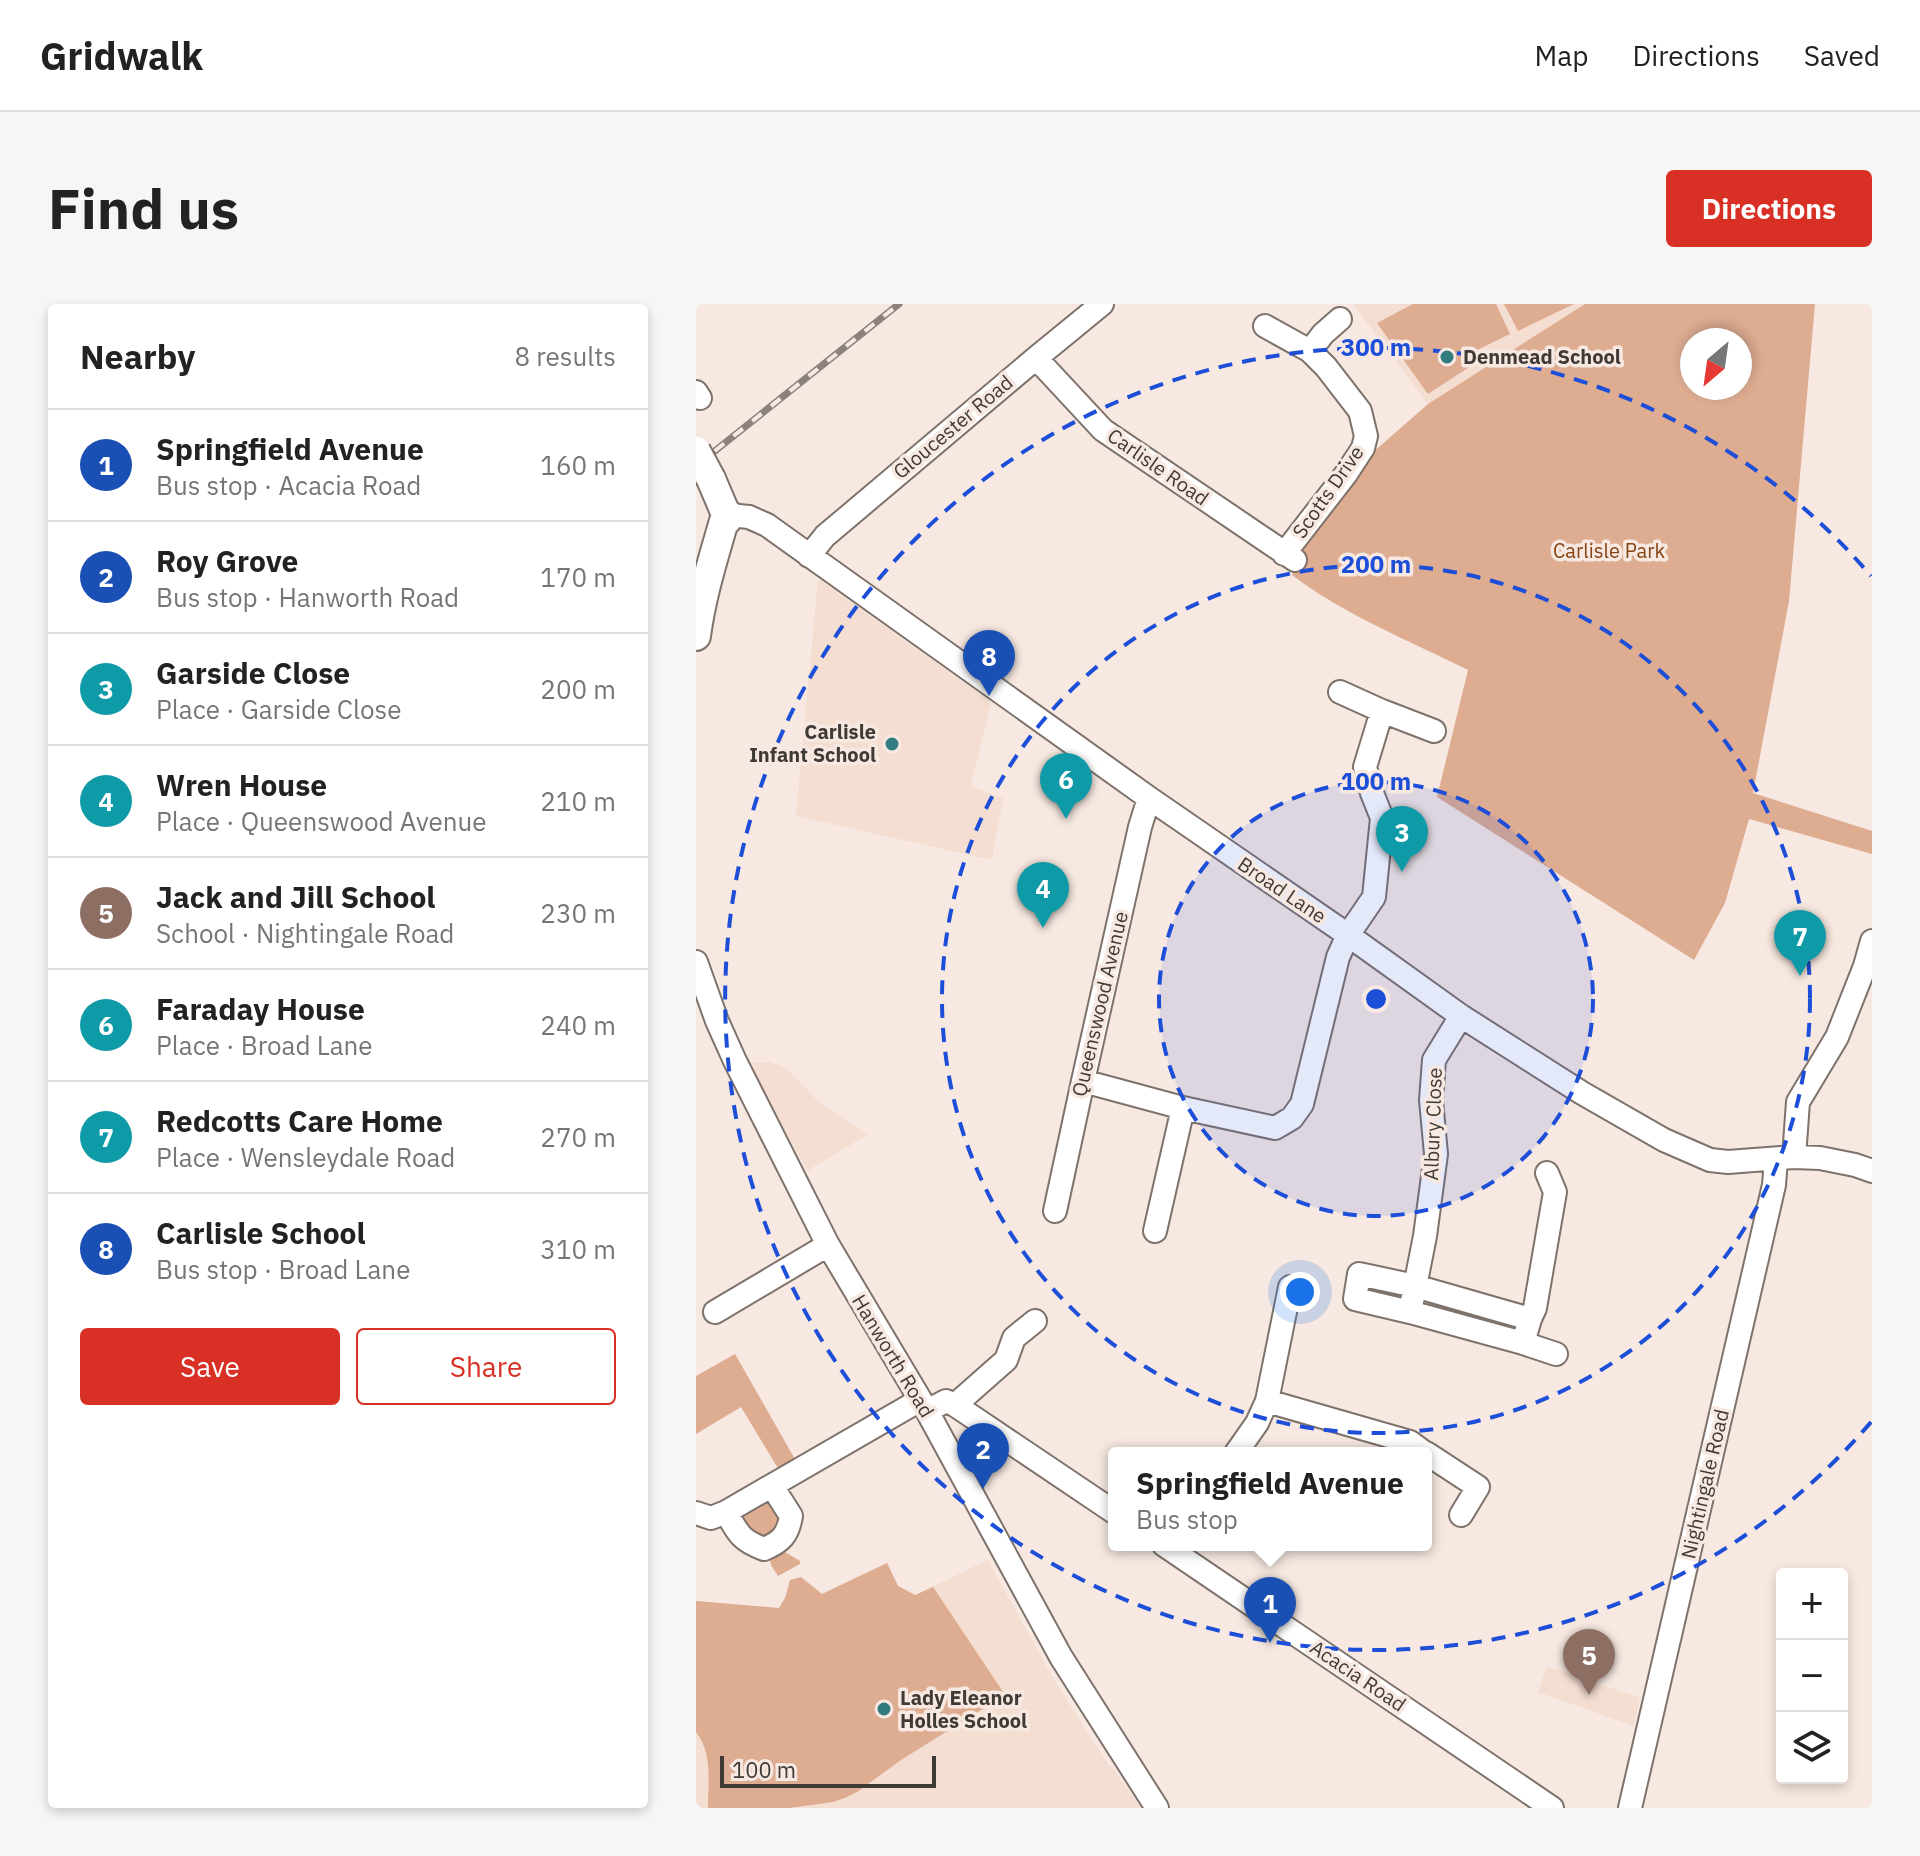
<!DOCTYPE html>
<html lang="en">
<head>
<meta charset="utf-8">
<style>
	:root { --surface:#fff; --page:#f6f6f6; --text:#222; --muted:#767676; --line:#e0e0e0; --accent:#d93025 }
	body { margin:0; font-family:"IBM Plex Sans",sans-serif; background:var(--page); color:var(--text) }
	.controls { position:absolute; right:24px; bottom:24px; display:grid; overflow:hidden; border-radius:8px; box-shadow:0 4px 12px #0003 }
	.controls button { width:72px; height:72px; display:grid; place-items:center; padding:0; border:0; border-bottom:2px solid var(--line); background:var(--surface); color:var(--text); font:40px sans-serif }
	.compass { position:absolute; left:984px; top:24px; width:72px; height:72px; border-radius:50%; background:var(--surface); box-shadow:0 4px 12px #0003; rotate:209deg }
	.scale { position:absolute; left:24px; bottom:20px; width:216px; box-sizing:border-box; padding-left:8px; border:4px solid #403a37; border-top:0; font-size:22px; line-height:28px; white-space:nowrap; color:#403a37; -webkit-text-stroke:6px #f7e9e1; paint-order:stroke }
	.you { position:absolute; left:604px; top:988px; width:28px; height:28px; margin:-20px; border:6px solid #fff; border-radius:50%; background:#1a73e8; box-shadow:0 0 0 12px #1a73e833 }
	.badge { display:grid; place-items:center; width:52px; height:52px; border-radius:50%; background:var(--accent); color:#fff; font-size:26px; font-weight:700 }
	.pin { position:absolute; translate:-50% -66px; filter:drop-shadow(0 2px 4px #0008) }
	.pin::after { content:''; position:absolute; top:42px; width:28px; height:24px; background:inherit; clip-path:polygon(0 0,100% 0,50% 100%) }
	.popup { position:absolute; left:412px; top:1143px; width:324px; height:104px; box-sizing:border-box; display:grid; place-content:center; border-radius:8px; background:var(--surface); filter:drop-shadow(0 2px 6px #0005); font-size:26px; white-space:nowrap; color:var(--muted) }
	.popup b { font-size:30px; color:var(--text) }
	.popup::after { content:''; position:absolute; left:50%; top:100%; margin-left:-16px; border:16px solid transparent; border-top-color:var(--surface) }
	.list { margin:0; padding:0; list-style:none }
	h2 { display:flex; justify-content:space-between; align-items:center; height:104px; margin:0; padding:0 32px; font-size:34px }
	h2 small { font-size:26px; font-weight:400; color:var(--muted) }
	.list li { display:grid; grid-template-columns:52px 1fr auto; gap:24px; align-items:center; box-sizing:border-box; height:112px; padding:0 32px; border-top:2px solid var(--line) }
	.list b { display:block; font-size:30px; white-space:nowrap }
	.list p { margin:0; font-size:26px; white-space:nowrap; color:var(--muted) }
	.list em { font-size:26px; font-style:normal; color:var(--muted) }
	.actions { display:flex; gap:16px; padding:24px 32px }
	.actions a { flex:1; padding:18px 0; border:2px solid var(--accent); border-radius:8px; text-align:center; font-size:28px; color:var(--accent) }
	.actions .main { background:var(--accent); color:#fff }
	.icon { flex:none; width:44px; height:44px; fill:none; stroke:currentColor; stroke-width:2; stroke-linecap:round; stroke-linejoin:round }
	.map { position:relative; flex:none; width:1176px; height:1504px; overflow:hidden; border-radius:8px }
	header { display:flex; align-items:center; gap:48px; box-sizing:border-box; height:112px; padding:0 40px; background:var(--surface); border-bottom:2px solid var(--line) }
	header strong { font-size:38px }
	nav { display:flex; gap:44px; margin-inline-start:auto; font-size:28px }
	.intro { display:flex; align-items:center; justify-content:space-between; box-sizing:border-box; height:192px; padding:0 48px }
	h1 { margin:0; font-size:56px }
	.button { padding:20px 36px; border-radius:8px; background:var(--accent); color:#fff; font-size:28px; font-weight:700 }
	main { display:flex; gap:48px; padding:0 48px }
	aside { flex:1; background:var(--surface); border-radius:8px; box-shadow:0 4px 12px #0003 }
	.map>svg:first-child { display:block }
</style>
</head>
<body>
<header>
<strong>Gridwalk</strong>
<nav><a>Map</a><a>Directions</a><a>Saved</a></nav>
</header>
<div class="intro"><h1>Find us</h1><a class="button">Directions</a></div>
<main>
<aside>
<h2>Nearby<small>8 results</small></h2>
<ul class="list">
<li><span class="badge" style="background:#1a4fb4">1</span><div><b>Springfield Avenue</b><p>Bus stop · Acacia Road</p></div><em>160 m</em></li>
<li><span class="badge" style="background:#1a4fb4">2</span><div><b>Roy Grove</b><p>Bus stop · Hanworth Road</p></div><em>170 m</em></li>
<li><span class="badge" style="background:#0f9aa8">3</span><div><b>Garside Close</b><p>Place · Garside Close</p></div><em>200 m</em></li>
<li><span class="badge" style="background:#0f9aa8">4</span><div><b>Wren House</b><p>Place · Queenswood Avenue</p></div><em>210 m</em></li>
<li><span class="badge" style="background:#8d6e63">5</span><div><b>Jack and Jill School</b><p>School · Nightingale Road</p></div><em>230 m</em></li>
<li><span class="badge" style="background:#0f9aa8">6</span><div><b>Faraday House</b><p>Place · Broad Lane</p></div><em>240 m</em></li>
<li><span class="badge" style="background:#0f9aa8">7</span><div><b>Redcotts Care Home</b><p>Place · Wensleydale Road</p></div><em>270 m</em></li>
<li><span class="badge" style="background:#1a4fb4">8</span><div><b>Carlisle School</b><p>Bus stop · Broad Lane</p></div><em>310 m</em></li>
</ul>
<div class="actions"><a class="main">Save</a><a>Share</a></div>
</aside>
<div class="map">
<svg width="1176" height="1504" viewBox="0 0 1176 1504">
	<rect width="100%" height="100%" fill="#f7e9e1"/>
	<!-- built -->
	<path fill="#f4ded2" d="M657,0H889L732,100Z
		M122,275L295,398L275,482L307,494L296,556L100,512Z
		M73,758L90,764L121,796L171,831L111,867L52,759Z
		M292,1256L357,1374L413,1462H416L445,1504H0V1297L93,1305L191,1259L202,1282L219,1291Z
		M851,1362L944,1394L938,1422L842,1388Z"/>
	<!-- green -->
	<path fill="#ddac91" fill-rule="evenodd" d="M717,0H800L814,30L777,48L781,58L732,90L681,19Z
		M808,0H878L822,27Z
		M889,0H1119L1093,297L1057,489L1176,527V550L1053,515L1029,599L998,656L741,493L772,366C716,338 645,309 596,271L606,254L601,250L675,150L732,100ZM996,36H1044V84H996Z
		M732,993L817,1016L814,1029L729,1006Z
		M39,1050L100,1157L83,1166L45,1103L0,1130V1072Z
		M76,1190L89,1214L78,1236L54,1232L40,1210Z
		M84,1245L104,1257V1260L82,1272L75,1261L73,1249Z
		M191,1259L202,1282L219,1291L237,1283L309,1391L205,1456L161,1488L149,1494L137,1498L93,1504H12C12,1478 17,1450 0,1428V1297L83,1304L89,1294L94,1276L105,1273L126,1290Z"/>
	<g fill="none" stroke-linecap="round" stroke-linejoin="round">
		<defs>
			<path id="minor" d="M569,22L614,47L630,63L664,107L670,132L667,144L650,170L588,250
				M614,47L627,30L644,15
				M340,54L407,126L599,256
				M0,88L4,94
				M33,211L53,213L71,221L453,494L652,631L765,712L886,789L968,836L1014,856L1032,858L1098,853L1124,854L1159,861L1176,867
				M113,252L129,232L340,54L406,0
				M644,388L686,407L738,427
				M0,658L21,717L39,757L132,941L231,1107L365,1353L461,1504
				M765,712L738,756L735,796L740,850L729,932L714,1008L827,1039L860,1050
				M387,777L487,804L579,824L596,814L606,800L642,653L652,631L678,593L686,514L676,489L669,463L686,407
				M1098,853L1102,798L1141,733L1169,662L1176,637
				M359,907L387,777L444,523L453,494
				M459,927L487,804
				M19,1008L132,941
				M714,1008L659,995L663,970L719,982L834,1015L827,1039
				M834,1015L839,1004L859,888L851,869
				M571,1097L714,1138L729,1149
				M259,1101L310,1056L318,1034L339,1017
				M231,1107L250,1097L259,1101L418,1208
				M540,1149L561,1119L571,1097L594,983
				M730,1149L782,1183L765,1211
				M30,1208C42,1229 44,1236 68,1245C85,1238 92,1231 95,1212L76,1182
				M0,1209L15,1214L30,1208L224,1096
				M468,1241L856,1504
				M934,1504L1078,881L1080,855"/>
			<path id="major" d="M0,332C5,293 17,255 28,217L31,216L33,211L29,208L15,175"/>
		</defs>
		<!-- minor casing -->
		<use href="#minor" stroke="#7e726b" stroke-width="26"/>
		<!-- major casing -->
		<use href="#major" stroke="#7e726b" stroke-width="32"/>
		<!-- minor -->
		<use href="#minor" stroke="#fff" stroke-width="22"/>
		<!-- major -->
		<use href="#major" stroke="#fff" stroke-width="28"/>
		<defs>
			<path id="rail" d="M0,162L203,0"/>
		</defs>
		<!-- rail casing -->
		<use href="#rail" stroke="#8b827c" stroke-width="7"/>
		<!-- rail -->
		<use href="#rail" stroke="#f7e9e1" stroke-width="4" stroke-dasharray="12" stroke-linecap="butt"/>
		<defs>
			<path id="major-bridge" d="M0,147L15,175"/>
		</defs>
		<!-- major-bridge casing -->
		<use href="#major-bridge" stroke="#7e726b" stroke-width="32" stroke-linecap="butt"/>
		<!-- major-bridge -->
		<use href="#major-bridge" stroke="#fff" stroke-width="28"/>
	</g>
	<!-- distance rings -->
	<circle cx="680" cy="695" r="217" fill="#1d4ed8" fill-opacity=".12"/>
	<g fill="none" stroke="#1d4ed8" stroke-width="4" stroke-dasharray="14 10">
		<circle cx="680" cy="695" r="217"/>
		<circle cx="680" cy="695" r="434"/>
		<path d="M1175 1118A651 651 0 1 1 1175 272"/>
	</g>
	<!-- markers -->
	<g fill="#327b7f" stroke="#f7e9e1" stroke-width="3">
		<circle cx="751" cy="53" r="8"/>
		<circle cx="196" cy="440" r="8"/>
		<circle cx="188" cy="1405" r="8"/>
	</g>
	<g text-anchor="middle" stroke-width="7" stroke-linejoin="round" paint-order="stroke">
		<!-- poi labels -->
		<g font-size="20" font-weight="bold" fill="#403a37" stroke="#f7e9e1" text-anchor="start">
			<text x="767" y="60">Denmead School</text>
			<text x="180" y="435" text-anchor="end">Carlisle<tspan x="180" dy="23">Infant School</tspan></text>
			<text x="204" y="1401">Lady Eleanor<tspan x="204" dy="23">Holles School</tspan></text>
		</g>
		<!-- street labels -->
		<g font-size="20" fill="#403a37" stroke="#f7e9e1">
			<text transform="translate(257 123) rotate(-40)" y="7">Gloucester Road</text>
			<text transform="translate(462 163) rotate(35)" y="7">Carlisle Road</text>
			<text transform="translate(632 188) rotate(-55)" y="7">Scotts Drive</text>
			<text transform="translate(586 586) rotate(34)" y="7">Broad Lane</text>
			<text transform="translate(404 700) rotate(-77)" y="7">Queenswood Avenue</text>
			<text transform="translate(737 820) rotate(-88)" y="7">Albury Close</text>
			<text transform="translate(197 1052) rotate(59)" y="7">Hanworth Road</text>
			<text transform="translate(1009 1180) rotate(-77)" y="7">Nightingale Road</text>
			<text transform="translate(662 1372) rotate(34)" y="7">Acacia Road</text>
		</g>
		<!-- park labels -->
		<g font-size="20" fill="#864314" stroke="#f7e9e1">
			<text x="913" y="254">Carlisle Park</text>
		</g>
	</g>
	<circle cx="680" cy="695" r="12" fill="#1d4ed8" stroke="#f7e9e1" stroke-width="4"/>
	<g font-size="24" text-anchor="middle" font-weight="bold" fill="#1d4ed8" stroke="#f7e9e1" stroke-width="7" stroke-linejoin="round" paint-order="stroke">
		<text x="680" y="52">300 m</text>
		<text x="680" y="269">200 m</text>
		<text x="680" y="486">100 m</text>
	</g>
</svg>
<div class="controls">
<button>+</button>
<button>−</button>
<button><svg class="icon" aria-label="layers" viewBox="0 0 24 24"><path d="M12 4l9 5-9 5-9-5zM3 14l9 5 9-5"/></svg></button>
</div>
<svg class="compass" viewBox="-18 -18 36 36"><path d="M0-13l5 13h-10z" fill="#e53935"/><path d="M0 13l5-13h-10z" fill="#767676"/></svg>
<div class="scale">100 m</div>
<div class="you"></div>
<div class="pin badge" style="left:574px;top:1339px;background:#1a4fb4">1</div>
<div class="popup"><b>Springfield Avenue</b>Bus stop</div>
<div class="pin badge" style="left:287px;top:1185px;background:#1a4fb4">2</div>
<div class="pin badge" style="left:706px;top:568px;background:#0f9aa8">3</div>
<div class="pin badge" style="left:347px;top:624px;background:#0f9aa8">4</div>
<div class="pin badge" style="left:893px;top:1391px;background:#8d6e63">5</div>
<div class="pin badge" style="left:370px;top:515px;background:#0f9aa8">6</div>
<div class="pin badge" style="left:1104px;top:672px;background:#0f9aa8">7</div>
<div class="pin badge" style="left:293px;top:392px;background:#1a4fb4">8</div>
</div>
</main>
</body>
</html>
